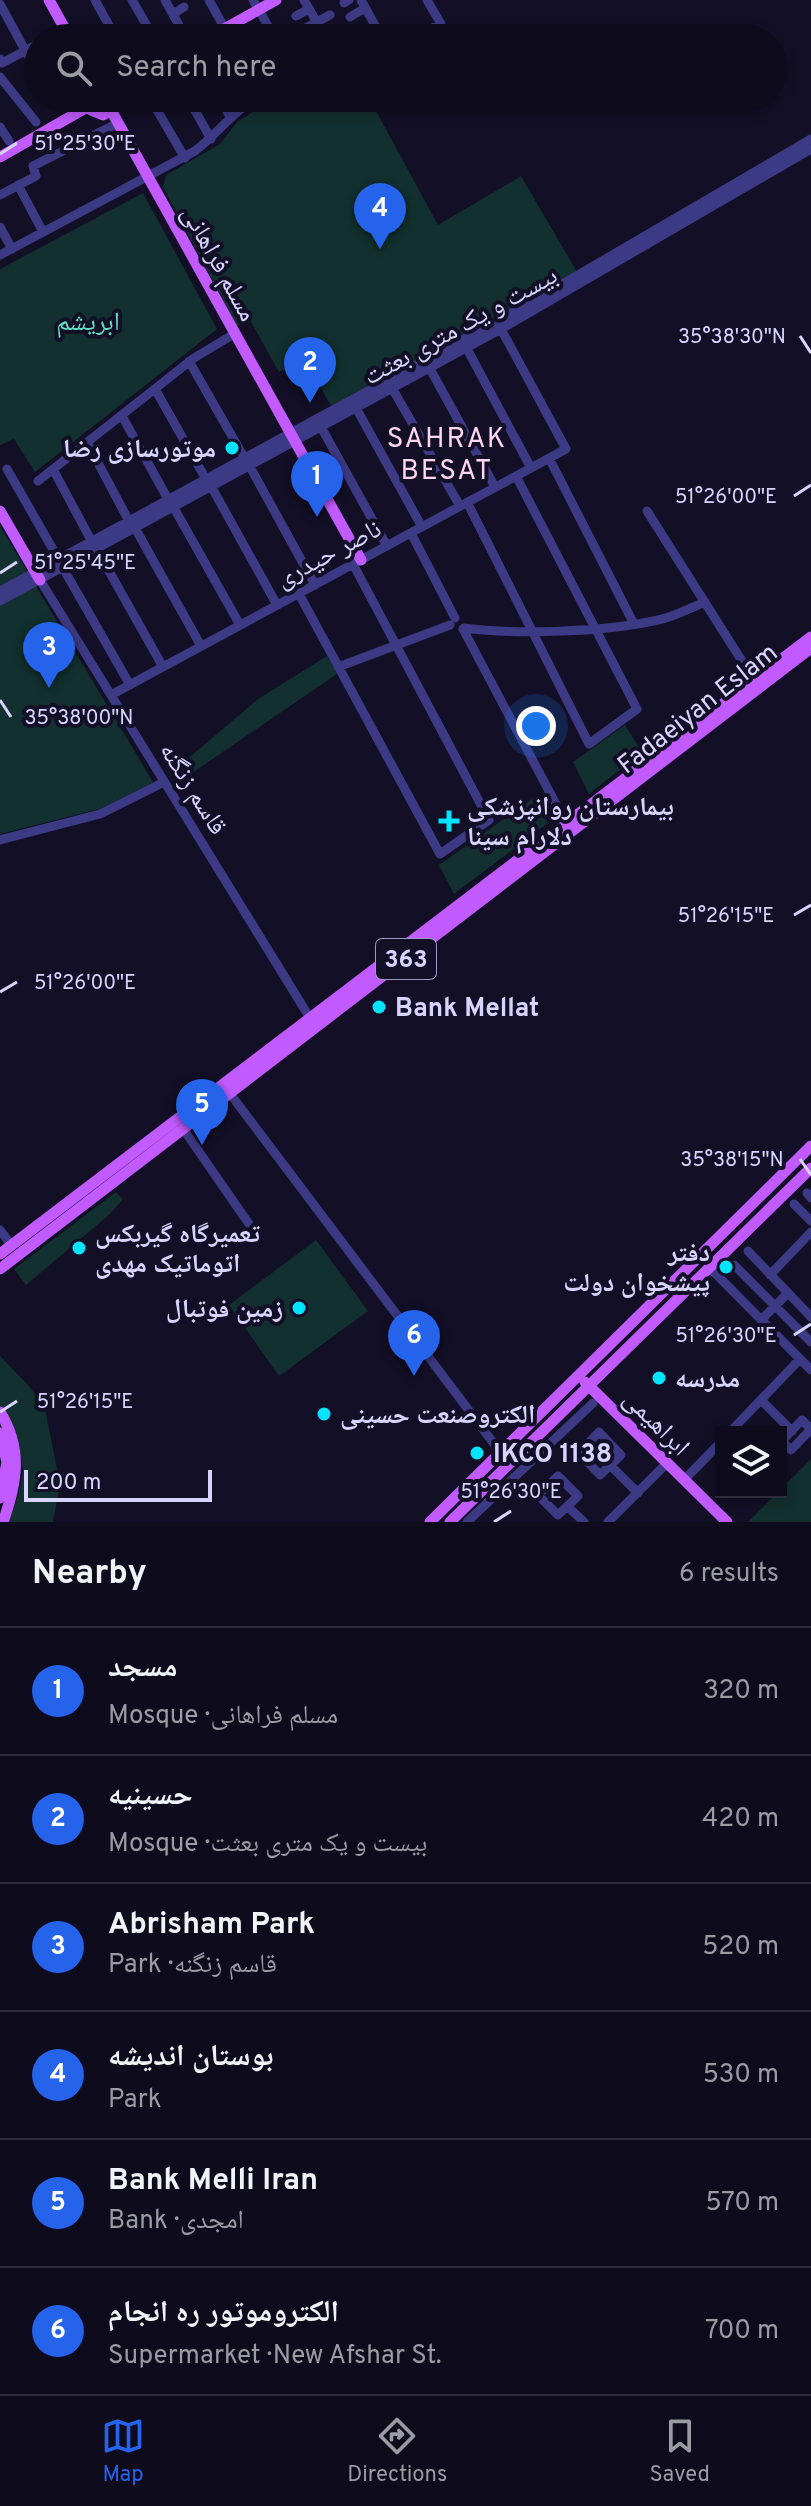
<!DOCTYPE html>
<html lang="en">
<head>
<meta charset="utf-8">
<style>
	:root { --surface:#0e0b1c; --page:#1c1929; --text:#f1f3f6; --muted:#9b9ba3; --line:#2e2b3b; --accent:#2563eb }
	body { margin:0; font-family:Overpass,"Noto Naskh Arabic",sans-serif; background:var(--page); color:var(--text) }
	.controls { position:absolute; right:24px; bottom:24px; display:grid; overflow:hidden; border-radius:0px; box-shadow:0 4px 12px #0003 }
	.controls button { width:72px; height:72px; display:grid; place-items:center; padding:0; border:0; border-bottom:2px solid var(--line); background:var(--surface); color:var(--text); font:40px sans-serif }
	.scale { position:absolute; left:24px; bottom:20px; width:188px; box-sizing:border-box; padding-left:8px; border:4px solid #d9d4ff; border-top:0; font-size:22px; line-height:28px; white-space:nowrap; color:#d9d4ff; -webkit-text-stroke:6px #130f26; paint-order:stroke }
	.you { position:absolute; left:536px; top:726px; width:28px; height:28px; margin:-20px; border:6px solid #fff; border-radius:50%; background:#1a73e8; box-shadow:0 0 0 12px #1a73e833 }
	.badge { display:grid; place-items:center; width:52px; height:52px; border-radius:50%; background:var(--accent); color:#fff; font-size:26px; font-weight:700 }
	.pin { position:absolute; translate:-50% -66px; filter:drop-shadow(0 2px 4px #0008) }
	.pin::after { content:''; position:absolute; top:42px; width:28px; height:24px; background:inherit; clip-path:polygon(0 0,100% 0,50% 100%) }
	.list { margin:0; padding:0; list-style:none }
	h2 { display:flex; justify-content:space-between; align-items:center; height:104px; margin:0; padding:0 32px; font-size:34px }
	h2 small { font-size:26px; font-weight:400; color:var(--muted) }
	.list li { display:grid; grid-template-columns:52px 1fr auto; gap:24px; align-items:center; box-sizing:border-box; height:128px; padding:0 32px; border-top:2px solid var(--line) }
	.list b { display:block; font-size:30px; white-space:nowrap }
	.list p { margin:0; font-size:26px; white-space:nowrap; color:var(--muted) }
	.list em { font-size:26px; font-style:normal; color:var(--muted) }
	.icon { flex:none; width:44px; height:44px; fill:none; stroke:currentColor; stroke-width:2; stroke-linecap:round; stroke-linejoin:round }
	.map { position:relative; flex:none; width:811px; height:1522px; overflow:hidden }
	.search { position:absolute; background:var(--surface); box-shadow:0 4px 12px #0003; left:24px; right:24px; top:24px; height:88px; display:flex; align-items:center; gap:20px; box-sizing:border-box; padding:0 28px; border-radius:44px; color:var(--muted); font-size:30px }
	.sheet { height:872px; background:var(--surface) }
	nav { display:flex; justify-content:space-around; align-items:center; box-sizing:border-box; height:112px; border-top:2px solid var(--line); background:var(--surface); font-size:22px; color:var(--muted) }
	nav a { display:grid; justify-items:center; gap:4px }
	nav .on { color:var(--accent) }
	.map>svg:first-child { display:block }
</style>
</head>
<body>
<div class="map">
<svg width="811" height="1522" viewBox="0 0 811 1522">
	<rect width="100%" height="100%" fill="#130f26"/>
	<!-- green -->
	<path fill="#12302f" d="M275,98H369L438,225L521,176L577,272L331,406L306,361L279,372L251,322L237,326L163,187L166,175L220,144L237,122Z
		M143,193L217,329L35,472L14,439L0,445V269Z
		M0,526L153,782L99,809L0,834Z
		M327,656L337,674L176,784L170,774L258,699Z
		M625,725L642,752L589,794L573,762Z
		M535,797L548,823L454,894L439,865Z
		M116,1192L123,1199L110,1214L26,1285L14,1269Z
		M316,1240L368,1311L279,1376L229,1305Z
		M0,1356L29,1386L45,1409L60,1484L53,1522H8L19,1493L23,1469L18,1443L0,1405Z
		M811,1459V1522H748Z"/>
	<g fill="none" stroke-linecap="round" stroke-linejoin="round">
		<!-- minor -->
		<path stroke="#3d3a85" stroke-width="9" d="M95,0L116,38
			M132,0L154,38
			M165,0L186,38
			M209,0L230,38
			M253,0L275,38
			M304,0L326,38
			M361,0L382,38
			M344,3L349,0
			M0,4L38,74
			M173,14L184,7
			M296,16L309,9
			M350,17L365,8
			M304,29L330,15
			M49,38L65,29
			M330,38L339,32
			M411,38L441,24L427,0
			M0,59L2,63L38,44
			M0,77L36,122
			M56,98L58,101
			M150,98L185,158
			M188,98L211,139
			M220,98L229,115
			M0,127L9,141
			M18,185L43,232
			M0,195L36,176L33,166L118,123
			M0,227L12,249
			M0,255L195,151C218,133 230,115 255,98
			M466,347L531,468
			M189,361L245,459
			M429,367L495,487
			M392,388L460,506
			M155,389L207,481
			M356,408L422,527
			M122,416L169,501
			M321,427L387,546
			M88,444L130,523
			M549,458L634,624
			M249,465L315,585
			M7,469L59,560
			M54,471L92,542
			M38,481L194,358L234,334
			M211,486L277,605
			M467,502L589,744L637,709L516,476
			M174,508L240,625
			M647,511L754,680
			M135,528L201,646
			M411,533L455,618
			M96,548L163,667
			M63,568L130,685
			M40,580L310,1018
			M0,591L530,303L811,139
			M299,594L440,854L489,820L353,564
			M0,601L501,329L811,149
			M464,628C518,635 605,632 658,620C674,617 690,608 705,602
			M463,629L566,823
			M338,667L450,625
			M111,695L566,449L501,329
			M0,840L100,814L164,782
			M231,1095L501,1453
			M184,1130L249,1224
			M807,1193L811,1198
			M794,1204L811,1221
			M0,1230L12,1246
			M748,1251L811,1317
			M734,1265L811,1342
			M710,1268L811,1370
			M770,1275L811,1232
			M761,1320L788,1293
			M761,1400L792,1431
			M802,1420L811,1429L791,1450L782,1441Z
			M599,1432L621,1455L600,1475L579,1453Z
			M730,1432L800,1359
			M610,1465L638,1493
			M558,1476L578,1496L558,1515L538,1495Z
			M684,1480L721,1442
			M567,1506L584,1522
			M467,1522L593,1403
			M608,1522L667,1463"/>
		<!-- major -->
		<path stroke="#c25bff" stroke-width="11" d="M49,0L70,38
			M208,38L276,0
			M88,98L91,110L103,115L115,108L117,98
			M112,112L361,560
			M0,157L89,106
			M0,511L40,580
			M0,1254L811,637
			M0,1269L811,648
			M585,1382L727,1522
			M0,1412C23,1449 17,1483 3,1522
			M0,1433L7,1462L0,1498
			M430,1522L811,1146
			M450,1522L811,1168"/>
	</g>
	<!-- ticks -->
	<path fill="none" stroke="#d9d4ff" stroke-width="3" d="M0,154L17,143M800,336L811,353M794,496L811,485M0,573L17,562M0,700L11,717M794,915L811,905M0,992L17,982M800,1159L811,1175M794,1335L811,1324M0,1412L17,1401M494,1522L511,1511"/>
	<!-- markers -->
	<g fill="#00e5ff" stroke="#130f26" stroke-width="3">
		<circle cx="232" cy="448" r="8"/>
		<path d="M445 809h8v8h8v8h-8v8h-8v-8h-8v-8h8z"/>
		<circle cx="379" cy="1007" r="8"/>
		<circle cx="79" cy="1248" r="8"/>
		<circle cx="726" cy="1267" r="8"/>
		<circle cx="299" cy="1308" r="8"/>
		<circle cx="659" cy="1378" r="8"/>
		<circle cx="324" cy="1414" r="8"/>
		<circle cx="477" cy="1453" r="8"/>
	</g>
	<g text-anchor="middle" stroke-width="8" stroke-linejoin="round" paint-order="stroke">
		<!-- shield labels -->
		<rect fill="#130f26" stroke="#9e99be" stroke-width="2" x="376" y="939" width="60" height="40" rx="6"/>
		<g font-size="24" font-weight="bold" fill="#d9d4ff">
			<text x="406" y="967">363</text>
		</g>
		<!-- street labels -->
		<g font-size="26" fill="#d9d4ff" stroke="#130f26">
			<text transform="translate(220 263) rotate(61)" y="9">مسلم فراهانی</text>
			<text transform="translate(460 325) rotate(-29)" y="9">بیست و یک متری بعثت</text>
			<text transform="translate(328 553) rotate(-28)" y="9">ناصر حیدری</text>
			<text transform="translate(697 708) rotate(-38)" y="9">Fadaeiyan Eslam</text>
			<text transform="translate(194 788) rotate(58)" y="9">قاسم زنگنه</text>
			<text transform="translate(657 1422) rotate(45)" y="9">ابراهیمی</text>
		</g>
		<!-- park labels -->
		<g font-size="26" fill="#5fe0c0" stroke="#130f26">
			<text x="88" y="330">ابریشم</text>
		</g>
		<!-- poi labels -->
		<g font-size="26" font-weight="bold" fill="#d9d4ff" stroke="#130f26" text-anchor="start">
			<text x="216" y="457" text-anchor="end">موتورسازی رضا</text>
			<text x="467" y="815">بیمارستان روانپزشکی<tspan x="467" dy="30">دلارام سینا</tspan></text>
			<text x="395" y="1016">Bank Mellat</text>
			<text x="95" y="1242">تعمیرگاه گیربکس<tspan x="95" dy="30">اتوماتیک مهدی</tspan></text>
			<text x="710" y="1261" text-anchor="end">دفتر<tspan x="710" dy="30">پیشخوان دولت</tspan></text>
			<text x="283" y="1317" text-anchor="end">زمین فوتبال</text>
			<text x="675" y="1387">مدرسه</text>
			<text x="340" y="1423">الکتروصنعت حسینی</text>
			<text x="493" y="1462">IKCO 1138</text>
		</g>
		<!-- neighbourhood labels -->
		<g font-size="28" letter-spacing="2" fill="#ffd6f0" stroke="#130f26">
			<text x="447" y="447">SAHRAK<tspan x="447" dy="32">BESAT</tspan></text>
		</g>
	</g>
	<g font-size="20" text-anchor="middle" fill="#d9d4ff" stroke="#130f26" stroke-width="8" stroke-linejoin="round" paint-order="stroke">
		<text x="85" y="150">51°25'30"E</text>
		<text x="732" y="343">35°38'30"N</text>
		<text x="726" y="503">51°26'00"E</text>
		<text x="85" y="569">51°25'45"E</text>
		<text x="79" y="724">35°38'00"N</text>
		<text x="726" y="922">51°26'15"E</text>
		<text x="85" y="989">51°26'00"E</text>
		<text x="732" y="1166">35°38'15"N</text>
		<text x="726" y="1342">51°26'30"E</text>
		<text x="85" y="1408">51°26'15"E</text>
		<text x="511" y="1498">51°26'30"E</text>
	</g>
</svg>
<div class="controls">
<button><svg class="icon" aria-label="layers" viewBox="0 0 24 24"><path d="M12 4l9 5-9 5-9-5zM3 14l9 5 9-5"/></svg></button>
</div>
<div class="scale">200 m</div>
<div class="you"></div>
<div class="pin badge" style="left:317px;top:517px">1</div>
<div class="pin badge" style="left:310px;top:403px">2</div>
<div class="pin badge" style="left:49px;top:688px">3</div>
<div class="pin badge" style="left:380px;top:249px">4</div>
<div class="pin badge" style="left:202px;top:1145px">5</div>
<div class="pin badge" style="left:414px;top:1376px">6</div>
<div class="search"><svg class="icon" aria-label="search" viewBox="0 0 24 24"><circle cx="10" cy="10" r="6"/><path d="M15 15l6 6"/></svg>Search here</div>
</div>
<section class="sheet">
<h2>Nearby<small>6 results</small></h2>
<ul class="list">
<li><span class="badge">1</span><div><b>مسجد</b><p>Mosque · مسلم فراهانی</p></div><em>320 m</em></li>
<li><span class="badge">2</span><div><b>حسینیه</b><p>Mosque · بیست و یک متری بعثت</p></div><em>420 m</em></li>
<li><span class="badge">3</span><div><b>Abrisham Park</b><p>Park · قاسم زنگنه</p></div><em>520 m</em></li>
<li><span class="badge">4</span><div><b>بوستان اندیشه</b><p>Park</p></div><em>530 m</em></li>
<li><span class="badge">5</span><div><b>Bank Melli Iran</b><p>Bank · امجدی</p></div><em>570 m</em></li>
<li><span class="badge">6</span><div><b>الکتروموتور ره انجام</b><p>Supermarket · New Afshar St.</p></div><em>700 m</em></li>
</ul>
</section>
<nav>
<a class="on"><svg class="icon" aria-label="map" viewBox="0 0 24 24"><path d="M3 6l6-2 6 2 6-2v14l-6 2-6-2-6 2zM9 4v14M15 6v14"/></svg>Map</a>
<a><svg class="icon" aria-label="directions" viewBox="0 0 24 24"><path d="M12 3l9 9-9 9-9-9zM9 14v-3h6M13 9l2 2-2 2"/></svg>Directions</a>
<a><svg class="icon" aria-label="saved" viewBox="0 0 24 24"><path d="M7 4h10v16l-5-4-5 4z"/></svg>Saved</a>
</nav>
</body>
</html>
